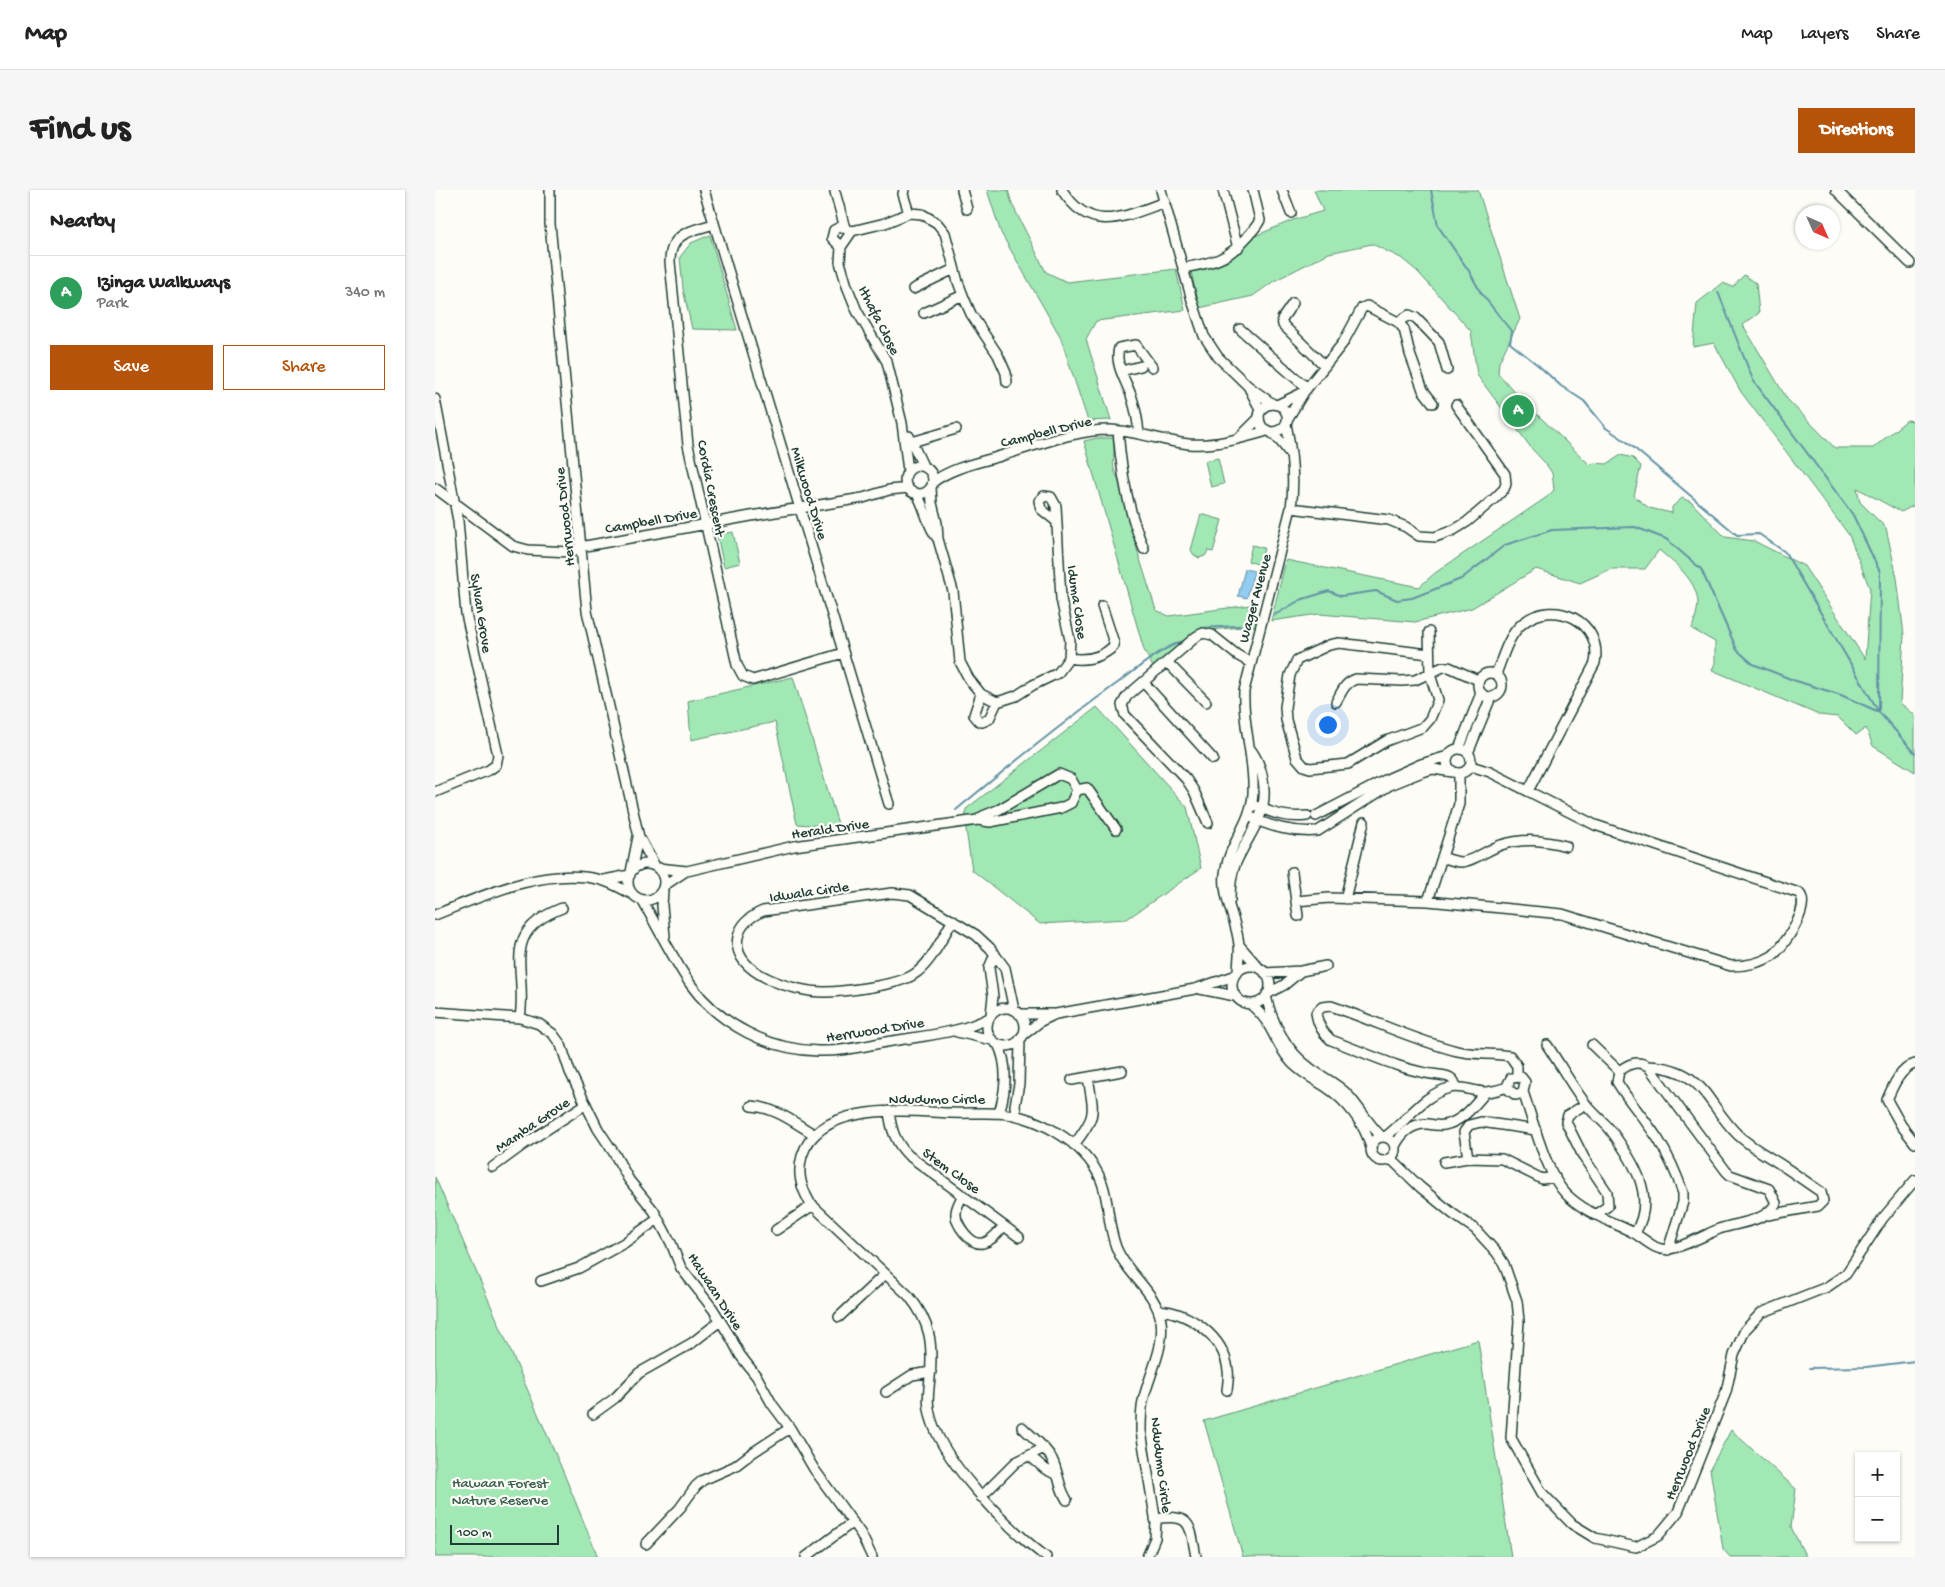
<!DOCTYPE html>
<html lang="en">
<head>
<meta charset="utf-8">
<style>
	:root { --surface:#fff; --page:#f6f6f6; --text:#222; --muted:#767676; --line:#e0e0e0; --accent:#b45309 }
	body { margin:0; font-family:"Gochi Hand",sans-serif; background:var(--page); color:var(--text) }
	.controls { position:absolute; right:15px; bottom:15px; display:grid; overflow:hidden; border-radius:0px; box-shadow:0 1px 4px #0004 }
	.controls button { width:45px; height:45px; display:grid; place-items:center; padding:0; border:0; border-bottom:1px solid var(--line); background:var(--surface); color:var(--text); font:25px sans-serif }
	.compass { position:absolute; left:1360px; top:15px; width:45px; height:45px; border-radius:50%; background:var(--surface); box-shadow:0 1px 4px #0004; rotate:135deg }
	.scale { position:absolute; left:15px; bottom:12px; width:109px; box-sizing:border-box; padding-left:5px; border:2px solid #1f3d34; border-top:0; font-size:14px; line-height:18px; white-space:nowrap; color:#1f3d34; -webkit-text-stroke:4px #fdfcf7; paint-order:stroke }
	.you { position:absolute; left:892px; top:534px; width:18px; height:18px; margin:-12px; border:4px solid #fff; border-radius:50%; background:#1a73e8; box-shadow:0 0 0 8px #1a73e833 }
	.badge { display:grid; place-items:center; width:32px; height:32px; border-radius:50%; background:var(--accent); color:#fff; font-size:16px; font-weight:700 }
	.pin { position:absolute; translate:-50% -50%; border:2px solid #fff; box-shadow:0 1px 5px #0006 }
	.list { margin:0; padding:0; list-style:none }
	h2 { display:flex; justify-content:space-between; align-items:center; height:65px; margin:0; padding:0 20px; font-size:21px }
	h2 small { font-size:16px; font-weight:400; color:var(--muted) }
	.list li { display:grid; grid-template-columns:32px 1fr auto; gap:15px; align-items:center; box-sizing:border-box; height:75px; padding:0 20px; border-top:1px solid var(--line) }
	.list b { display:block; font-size:19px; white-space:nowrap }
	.list p { margin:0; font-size:16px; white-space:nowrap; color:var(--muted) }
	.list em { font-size:16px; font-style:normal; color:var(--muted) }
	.actions { display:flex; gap:10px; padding:15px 20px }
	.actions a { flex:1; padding:11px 0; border:1px solid var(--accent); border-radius:0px; text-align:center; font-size:18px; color:var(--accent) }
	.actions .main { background:var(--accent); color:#fff }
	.map { position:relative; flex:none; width:1480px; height:1367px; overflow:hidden; border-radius:0px }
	header { display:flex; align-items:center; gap:30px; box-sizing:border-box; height:70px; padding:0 25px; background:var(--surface); border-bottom:1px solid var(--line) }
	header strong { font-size:24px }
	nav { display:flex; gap:28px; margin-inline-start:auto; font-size:18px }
	.intro { display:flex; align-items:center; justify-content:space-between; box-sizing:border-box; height:120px; padding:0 30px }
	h1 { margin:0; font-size:35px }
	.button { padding:12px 22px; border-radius:0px; background:var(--accent); color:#fff; font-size:18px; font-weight:700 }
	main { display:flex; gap:30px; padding:0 30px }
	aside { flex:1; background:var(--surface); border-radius:0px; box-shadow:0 1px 4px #0004 }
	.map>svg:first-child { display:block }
</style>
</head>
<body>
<header>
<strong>Map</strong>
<nav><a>Map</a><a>Layers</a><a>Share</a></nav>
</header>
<div class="intro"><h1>Find us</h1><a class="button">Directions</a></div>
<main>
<aside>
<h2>Nearby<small></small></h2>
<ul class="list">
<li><span class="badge" style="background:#2e9e5b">A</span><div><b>Izinga Walkways</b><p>Park</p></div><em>340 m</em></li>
</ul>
<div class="actions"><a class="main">Save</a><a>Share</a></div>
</aside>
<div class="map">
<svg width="1480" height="1367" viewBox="0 0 1480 1367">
	<rect width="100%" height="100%" fill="#fdfcf7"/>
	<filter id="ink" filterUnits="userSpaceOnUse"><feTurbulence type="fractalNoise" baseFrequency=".02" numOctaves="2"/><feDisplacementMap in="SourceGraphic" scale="10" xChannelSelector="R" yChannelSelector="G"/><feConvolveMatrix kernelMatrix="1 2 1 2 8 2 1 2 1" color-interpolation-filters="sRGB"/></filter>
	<g filter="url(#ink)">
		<!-- green -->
		<path fill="#a1e8b5" stroke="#609274" d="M552,0H573L577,14L611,82L632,92L741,79L750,120L661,131L651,149L676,230L653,231L625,146L566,43Z
			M879,0H1043L1085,129L1064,172L1063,183L1083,206L1155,275L1159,273L1172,274L1186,265L1198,268L1206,276L1199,306L1214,318L1237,323V317L1247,308L1256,312L1290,347L1319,351L1369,376L1430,469L1435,399L1414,345L1306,202L1279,153L1258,157L1262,113L1288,93L1298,97L1309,85L1321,93L1324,123L1308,135L1352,209L1400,258H1438L1472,230L1480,231V315L1466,322L1422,298L1425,312L1451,338L1462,388L1469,445L1465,513L1480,525V582L1438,556L1431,538L1421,545L1403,527L1384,525L1277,480L1280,473V452L1257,439C1259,431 1263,420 1263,412C1261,389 1240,374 1224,360L1210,379H1176L1145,393L1101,379L1037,418L980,432L884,424L836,431L851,370L984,397L1000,383L1112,307L1119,300L1117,283L1111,274L1097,259L1042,185L1036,141L982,81L966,68L937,54L894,63L839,91L818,106L764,118L756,81L792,72L820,46L858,30L888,21Z
			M275,45L302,140L257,139L248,99L245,67L256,53Z
			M662,248H678C682,261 674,276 683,288L703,363L721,420L734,426L815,415L813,424L822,426L820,436L774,440L765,444L720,481L709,460L649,251Z
			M783,268L789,294L776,297L770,271Z
			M766,324L787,330L778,362L773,361L770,366L764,368L759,365L756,360Z
			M298,342L305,373L289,377L282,345Z
			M817,355L829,358L825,375L813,371Z
			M358,487L404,637L362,634L340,532L256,550L253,511Z
			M662,517L752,617L766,678L692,729L605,734L537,680L530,633L531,619Z
			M0,987L127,1279L163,1367H0Z
			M1043,1150L1076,1367H808L769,1231Z
			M1296,1240L1361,1299L1356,1337L1371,1367H1295L1288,1359L1275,1279Z"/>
		<!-- water -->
		<path fill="#92ccf1" stroke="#6493a5" d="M810,379L819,381L812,408L803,406Z"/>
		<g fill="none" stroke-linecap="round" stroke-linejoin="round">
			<!-- stream -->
			<path stroke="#6493a5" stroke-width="2" d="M996,0L1003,36L1034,81L1046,103L1077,142L1075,153L1104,176L1126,196L1149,211L1171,238L1192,252L1302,345L1324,344L1350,362L1444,522
				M1283,102L1318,190L1418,325L1445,382L1444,522L1480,563
				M838,426L865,410L894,401L906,406L941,401L962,410L977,408L1026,389L1070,355L1117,340L1200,337L1231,349L1266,379L1302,460L1318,474L1358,490L1406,505L1442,521
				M766,440L768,438L816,435
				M521,620C574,576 627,533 684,492C705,477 726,457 752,450
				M1374,1178L1431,1177L1480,1171"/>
			<defs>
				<path id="minor" d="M115,0V34L152,421L204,647L220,676
					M269,0L454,614
					M469,0L468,4L474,23
					M527,0L532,19
					M627,0C656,45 688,27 730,12
					M726,0L757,110L769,146L783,167L813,196L838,214
					M788,0L803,58
					M847,0L856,23
					M1401,0L1475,73
					M400,2L410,38
					M279,34C255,41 235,43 235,72L253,255L302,475L308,486L318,490L408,463
					M406,57L397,48L399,40L405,37L417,41
					M748,78C776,73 791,71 810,49C816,43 821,38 825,30L818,0
					M478,99L519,79
					M858,113L847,129L848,135L890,176
					M489,123L528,105
					M963,132L974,125L981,128L1004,152L1012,180
					M805,139L872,198
					M686,181L706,176
					M813,196L826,221
					M0,209L23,331L31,424L63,565L61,575L54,580L0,602
					M842,215L869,202
					M852,230L869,202L908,153L927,118L932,116L963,132L969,139L975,164L988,200L998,213
					M683,241C686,280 693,322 709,359
					M836,242C846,242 854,235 852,225C848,210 826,211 824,226C824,230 825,234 827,237C830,240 834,241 837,243C844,248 850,257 855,264
					M704,244C703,232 701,220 697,208C692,192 679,175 684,158L701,155L717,177
					M474,246L488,276
					M805,247L824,228
					M470,254L521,239
					M470 290a14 14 0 1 1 28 0a14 14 0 1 1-28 0Z
					M473,281L467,233L452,172L422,121L412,96L405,72L406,57L417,41L450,33L474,23L487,24L502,33L510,43L523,92L529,108L536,124L563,165L571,183L572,192
					M498,292C519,276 548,272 572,264C606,254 640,240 675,240C702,241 727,251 754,254C781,256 807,248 832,241
					M0,298L78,356L93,360L136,362L145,357L316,326L428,308L454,300L473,298
					M496,298L497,313L502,333L503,349L518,401L525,472L534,489L546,504L562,512L581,506L598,495L623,483L634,468L635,450L626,409L621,316L616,307L609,306L604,311L606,319L621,331
					M481,303C491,317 491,335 503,349
					M856,318L954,330L971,337L984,346L1000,347L1019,340L1032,332L1059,309L1069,299L1071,294L1070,284L1021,215
					M994,442L995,484L1003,510L995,529L988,537L951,551L913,574L875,578L869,576L862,568L851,530L850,517L855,485L862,470L894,455L904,453L994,464
					M634,468C650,471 666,468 679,456V453L667,416
					M733,473L771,512
					M1043 495a12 12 0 1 1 24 0a12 12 0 1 1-24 0Z
					M1061,484C1068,467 1073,445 1088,433C1119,408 1168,431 1160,473L1093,601
					M709,493L778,569
					M546,504L539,525L544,531L547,532L554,529L562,512
					M901,512C907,502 909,493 921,489L967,491L980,490L1008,477H1014L1043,490
					M1012 571a12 12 0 1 1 24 0a12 12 0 1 1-24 0Z
					M1024,559L1046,503
					M1033,563L1056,507
					M642,600L652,598L681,639
					M821,616C839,624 852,628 872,626
					M814,626C834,637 860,643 883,641L955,595L987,582L998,579L1018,582
					M881,626L952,589L986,574L1013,566
					M773,633L759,601L751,589L690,525L687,515L692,506L762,446L768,443L777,445L802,465L816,473
					M1007,667C1013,669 1020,672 1026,672C1037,672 1054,659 1066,655C1088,648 1108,650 1131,656
					M193 692a18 18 0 1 1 36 0a18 18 0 1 1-36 0Z
					M223,678L252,681L359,656L543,630L555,632L626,618L636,613L642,600L636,589L624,584L565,619L548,626L543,630
					M196,682L203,647
					M857,682L863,726
					M169,690L195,685
					M230,695L251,681
					M228,701L227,716L230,746
					M910,709L929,632
					M207,710C223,738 238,769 256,795C285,835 335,860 383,861C406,862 429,856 451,852C485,846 523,844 554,828
					M795,710C795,698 796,686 800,675C807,658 818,643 825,626C833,605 829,578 816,560
					M861,711L894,708L993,711L1127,724L1296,776C1310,776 1324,774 1337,766C1349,757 1377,716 1364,703L1160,635L1055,582L1036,576
					M993,711L1024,614V583
					M0,725C49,705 112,676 166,690C177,693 187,699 197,704
					M518,730C507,748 496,774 478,785C463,795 408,802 389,802C361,802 295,784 303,747C306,733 316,726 328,721L457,703L475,705L541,745L555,758L570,778L579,820
					M804,755L824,778
					M797 795a19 19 0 1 1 38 0a19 19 0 1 1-38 0Z
					M803,782C803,773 805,763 804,755C802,730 787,708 790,684C793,655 816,634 818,604C820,569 807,536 809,501L856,318C860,290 857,262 851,234
					M830,783L866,781L891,776
					M765,799L800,806
					M832,804L849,795L866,781
					M831,806C837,833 852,862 875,878C887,887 902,893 913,905C925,918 933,934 947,947
					M815,814C821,819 827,825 831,831C840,845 845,860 857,873C867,883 880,890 891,897C912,911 930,934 936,958
					M552 837a19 19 0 1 1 38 0a19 19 0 1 1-38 0Z
					M0,822L85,828L104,834L118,844L126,855L135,882L163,939L179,963L194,990L219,1021L236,1053L246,1078L278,1119L296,1148L305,1165L322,1187L337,1214L355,1238L379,1279L426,1344L437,1367
					M584,824H618
					M556,825L558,806L554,778L560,764
					M85,828C93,778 63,743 127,718
					M522,842L557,850
					M587,846L606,831L621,824L760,799L799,786
					M563,854C574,876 571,900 564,923
					M1112,855C1125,874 1136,895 1150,913C1158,924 1169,931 1177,942C1199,972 1222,1007 1200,1043
					M1157,855L1184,881
					M1480,874C1465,878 1457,898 1452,910L1466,935L1480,953
					M1213,876C1270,878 1270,913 1303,945C1318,959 1335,967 1351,978C1363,986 1374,994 1386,1002L1388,1011L1383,1016L1333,1025
					M637,890L687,881
					M1021,897C1019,887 1013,886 1004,885C967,881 931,863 896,850C887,842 883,835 881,823L887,817L896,816C938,830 978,850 1022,861C1038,865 1058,863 1075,866L1082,876V887
					M1088,902L1081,905L1074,900L1073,894L1076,888L1086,887L1090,892L1088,902C1098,930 1111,984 1131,1004C1149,1022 1175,1031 1197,1042C1209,1048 1220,1062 1234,1059C1248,1057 1270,1045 1284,1039C1303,1032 1330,1033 1341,1013L1334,999L1295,985L1291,981L1213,876C1201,870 1194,874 1184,881L1182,892C1194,912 1210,929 1223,949C1233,965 1242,985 1248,1003V1012L1233,1060
					M1151,914L1133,925L1131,932L1149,968L1172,1002L1173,1016L1160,1025
					M316,916C340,917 360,933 380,945
					M454,921C456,939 460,952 473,965L584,1047
					M581,925L580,915L584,894L585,849
					M1101,940L1046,932L1034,935L1029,942L1033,968L1067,969L1107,989L1120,987
					M936 959a12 12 0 1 1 24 0a12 12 0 1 1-24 0Z
					M950,947C972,931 988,904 1015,898C1026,895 1039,902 1050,902C1057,902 1066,899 1073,897
					M639,955C662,924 659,925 653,887
					M960,956C967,942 977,933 993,934C998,935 1004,936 1009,935C1027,932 1040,915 1051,902
					M955,968L985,997L1018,1024L1040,1039L1062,1063L1069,1074L1082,1111L1084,1131L1076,1248L1107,1303L1137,1334L1160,1348L1201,1357L1223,1346L1243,1322L1291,1202L1299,1165L1310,1140L1326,1123L1392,1097L1411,1084L1448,1028L1480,990
					M1009,972L1033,968
					M58,977L88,955L151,914
					M528,1005C525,1011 521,1017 521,1023C520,1034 536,1056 548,1053C557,1051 563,1042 569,1036
					M341,1040L378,1015
					M106,1091L144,1078L189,1053L223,1029
					M723,1120C754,1122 789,1146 793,1180C794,1186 793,1193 792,1200
					M404,1127L450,1084
					M451,1202L477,1185L496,1182
					M158,1224L180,1208L204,1183L257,1153L285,1131
					M587,1237C597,1247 610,1256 617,1269C624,1283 623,1296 632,1310
					M595,1266L610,1279L622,1285
					M546,1307L581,1272L609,1258
					M720,1329C757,1323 755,1335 761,1367
					M211,1354L245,1318L261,1296L268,1290L300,1276L317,1263L355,1238
					M371,1367L418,1332
					M611,1367C573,1338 501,1267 494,1219C492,1209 494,1198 495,1188C498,1154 496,1133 474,1106L375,1013C366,997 362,984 367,966C384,911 471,921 515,923C541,924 566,920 590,928C610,934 634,948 648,963C679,995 668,1022 681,1057C691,1084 722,1102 726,1131C730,1158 714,1185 708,1211C706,1221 706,1231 706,1241L721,1333L720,1348L712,1367"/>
			</defs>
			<!-- minor casing -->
			<use href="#minor" stroke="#1f3d34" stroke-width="12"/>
			<!-- minor -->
			<use href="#minor" stroke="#fdfcf7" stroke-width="9"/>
		</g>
	</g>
	<g text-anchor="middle" stroke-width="4.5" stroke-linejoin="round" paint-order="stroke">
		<!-- street labels -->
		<g font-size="15" fill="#1f3d34" stroke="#fdfcf7">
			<text transform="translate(445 130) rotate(63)" y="5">Ithafa Close</text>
			<text transform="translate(611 241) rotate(-14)" y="5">Campbell Drive</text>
			<text transform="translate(277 298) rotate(79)" y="5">Cordia Crescent</text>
			<text transform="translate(375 303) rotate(73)" y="5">Milkwood Drive</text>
			<text transform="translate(129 327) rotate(-96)" y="5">Herrwood Drive</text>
			<text transform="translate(216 330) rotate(-10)" y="5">Campbell Drive</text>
			<text transform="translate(819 408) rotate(-75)" y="5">Wager Avenue</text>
			<text transform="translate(643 412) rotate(82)" y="5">Iduma Close</text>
			<text transform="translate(47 423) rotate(81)" y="5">Sylvan Grove</text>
			<text transform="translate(395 638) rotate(-8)" y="5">Herald Drive</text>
			<text transform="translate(374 701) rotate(-8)" y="5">Idwala Circle</text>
			<text transform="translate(440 839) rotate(-9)" y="5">Herrwood Drive</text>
			<text x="502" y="913">Ndudumo Circle</text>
			<text transform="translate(97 934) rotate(-34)" y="5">Mamba Grove</text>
			<text transform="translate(517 980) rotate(36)" y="5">Stem Close</text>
			<text transform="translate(281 1101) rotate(57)" y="5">Hawaan Drive</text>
			<text transform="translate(1252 1263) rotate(-68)" y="5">Herrwood Drive</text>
			<text transform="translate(727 1275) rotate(83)" y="5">Ndudumo Circle</text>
		</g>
		<!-- park labels -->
		<g font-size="15" fill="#395f4e" stroke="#fdfcf7">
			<text x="65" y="1297">Hawaan Forest<tspan x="65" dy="17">Nature Reserve</tspan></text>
		</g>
	</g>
</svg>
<div class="controls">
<button>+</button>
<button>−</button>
</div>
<svg class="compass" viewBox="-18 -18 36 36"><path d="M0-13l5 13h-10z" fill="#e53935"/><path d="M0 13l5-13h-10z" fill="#767676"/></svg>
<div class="scale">100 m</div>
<div class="you"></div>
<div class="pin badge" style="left:1083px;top:221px;background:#2e9e5b">A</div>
</div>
</main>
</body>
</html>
